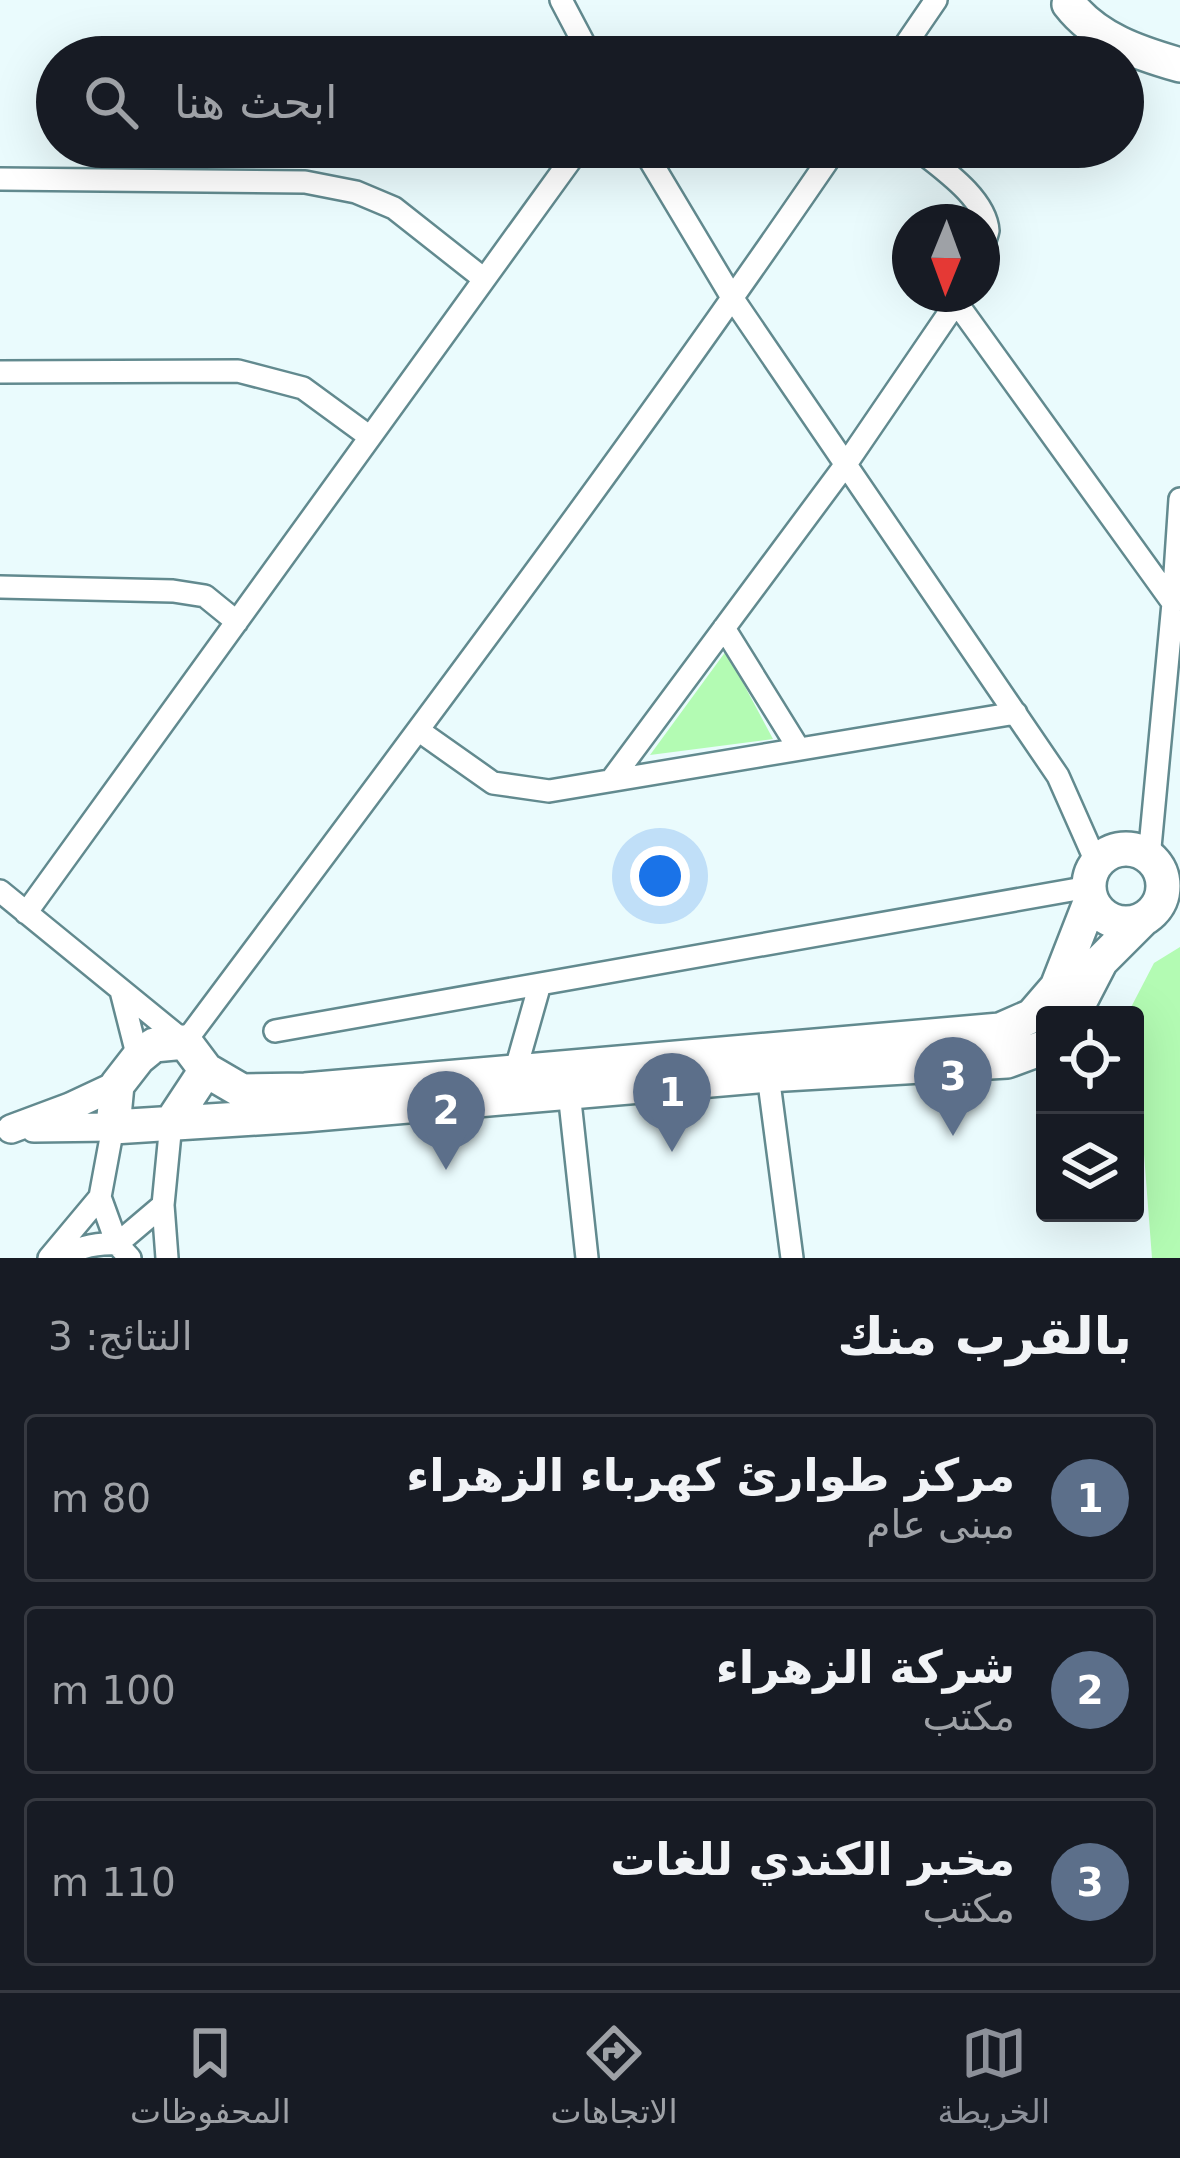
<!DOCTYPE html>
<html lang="ar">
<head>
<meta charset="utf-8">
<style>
	:root { --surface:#171b24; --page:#20242c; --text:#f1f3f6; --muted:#9ea1a6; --line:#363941; --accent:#8c9099 }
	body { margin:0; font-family:"DejaVu Sans",Cairo,sans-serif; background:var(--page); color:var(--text); direction:rtl }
	.controls { position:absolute; right:36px; bottom:36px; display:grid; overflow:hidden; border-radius:12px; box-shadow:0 12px 48px #0002 }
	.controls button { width:108px; height:108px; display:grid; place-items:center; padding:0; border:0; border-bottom:3px solid var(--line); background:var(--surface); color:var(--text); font:60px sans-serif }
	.compass { position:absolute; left:892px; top:204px; width:108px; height:108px; border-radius:50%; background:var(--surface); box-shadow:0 12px 48px #0002; rotate:181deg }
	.you { position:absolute; left:660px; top:876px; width:42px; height:42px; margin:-30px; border:9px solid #fff; border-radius:50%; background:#1a73e8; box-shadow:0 0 0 18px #1a73e833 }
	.badge { display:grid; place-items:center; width:78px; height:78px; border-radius:50%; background:var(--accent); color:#fff; font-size:39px; font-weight:700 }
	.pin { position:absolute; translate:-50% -99px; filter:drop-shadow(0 3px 6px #0008) }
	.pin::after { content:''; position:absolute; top:63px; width:42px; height:36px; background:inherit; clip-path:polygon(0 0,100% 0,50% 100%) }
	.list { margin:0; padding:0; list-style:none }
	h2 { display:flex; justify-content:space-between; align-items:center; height:156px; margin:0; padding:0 48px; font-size:51px }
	h2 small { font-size:39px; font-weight:400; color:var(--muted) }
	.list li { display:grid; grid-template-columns:78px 1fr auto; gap:36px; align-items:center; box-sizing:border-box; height:168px; margin:0 24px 24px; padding:0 24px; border:3px solid var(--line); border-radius:12px }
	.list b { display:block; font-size:45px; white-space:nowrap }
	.list p { margin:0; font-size:39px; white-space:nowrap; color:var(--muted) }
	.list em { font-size:39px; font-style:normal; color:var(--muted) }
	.icon { flex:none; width:66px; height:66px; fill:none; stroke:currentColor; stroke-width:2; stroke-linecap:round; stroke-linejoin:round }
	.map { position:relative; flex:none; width:1180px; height:1258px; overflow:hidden; direction:ltr }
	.search { position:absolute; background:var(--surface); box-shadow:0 12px 48px #0002; left:36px; right:36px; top:36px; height:132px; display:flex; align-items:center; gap:30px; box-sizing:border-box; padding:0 42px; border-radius:66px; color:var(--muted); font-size:45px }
	.sheet { height:732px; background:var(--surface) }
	nav { display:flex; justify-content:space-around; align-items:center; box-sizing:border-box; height:168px; border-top:3px solid var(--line); background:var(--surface); font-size:33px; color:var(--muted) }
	nav a { display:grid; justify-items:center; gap:6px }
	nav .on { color:var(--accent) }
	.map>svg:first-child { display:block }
</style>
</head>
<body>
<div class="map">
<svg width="1180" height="1258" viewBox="0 0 1180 1258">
	<rect width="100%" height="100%" fill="#eafbfd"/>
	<!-- green -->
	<path fill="#b3fbb3" d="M726,651L773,739L650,755Z
		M1180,947V1258H1152L1143,1141L1135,1124V1015H1127L1154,963Z"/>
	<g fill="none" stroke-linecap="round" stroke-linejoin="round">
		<defs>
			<path id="minor" d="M561,0L591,57
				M897,57L936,0
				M642,147L733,299L1058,776L1097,864
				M915,147C938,166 986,197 988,231C988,232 982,249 982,250
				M0,179L305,182L356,192L394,208L484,279
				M956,302L1173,603
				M0,372L238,371L303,388L370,437
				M0,587L173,591L205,596L237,622
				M724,628L799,749
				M418,730L493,783L549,791L1016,713
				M612,779L846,464L962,294
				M1149,858L1173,603L1180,499
				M0,891L185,1042C406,746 629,452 837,147
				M26,913L580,147
				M121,991L138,1058
				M275,1031L540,984
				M515,1072L540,984L1089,887
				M768,1075L792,1258
				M569,1092L587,1258
				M100,1197L117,1244L130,1258
				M49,1258L100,1197L113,1127
				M61,1258C78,1247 97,1243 117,1244L163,1205
				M167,1258L163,1205L171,1123"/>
			<path id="tertiary" d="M34,1128L113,1127
				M11,1129L70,1107L117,1085"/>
			<path id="secondary" d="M1070,0L1069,4C1096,39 1138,53 1180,65
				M1089 886a37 37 0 1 1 74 0a37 37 0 1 1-74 0Z
				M1073,1015L1101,961L1143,919
				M206,1070L242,1091L305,1090L1000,1030L1032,1016L1057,987L1091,900
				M171,1123L206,1070L185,1042L154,1045L138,1058L117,1085L113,1127L304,1115L768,1075L1007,1061L1045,1047"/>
		</defs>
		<!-- minor casing -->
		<use href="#minor" stroke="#628a8f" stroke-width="26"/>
		<!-- tertiary casing -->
		<use href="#tertiary" stroke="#628a8f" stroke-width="32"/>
		<!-- secondary casing -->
		<use href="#secondary" stroke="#628a8f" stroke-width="38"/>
		<!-- minor -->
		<use href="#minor" stroke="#fff" stroke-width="21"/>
		<!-- tertiary -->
		<use href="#tertiary" stroke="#fff" stroke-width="27"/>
		<!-- secondary -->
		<use href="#secondary" stroke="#fff" stroke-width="33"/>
	</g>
</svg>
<div class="controls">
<button><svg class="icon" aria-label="locate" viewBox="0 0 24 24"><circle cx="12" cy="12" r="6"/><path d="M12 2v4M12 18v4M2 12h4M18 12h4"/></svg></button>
<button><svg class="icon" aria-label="layers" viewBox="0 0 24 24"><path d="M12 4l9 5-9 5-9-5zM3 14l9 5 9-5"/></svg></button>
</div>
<svg class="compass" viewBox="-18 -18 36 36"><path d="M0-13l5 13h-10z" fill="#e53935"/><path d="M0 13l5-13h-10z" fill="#9ea1a6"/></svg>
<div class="you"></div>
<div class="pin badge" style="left:672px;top:1152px;background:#5c6f8a">1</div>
<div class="pin badge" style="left:446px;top:1170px;background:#5c6f8a">2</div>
<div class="pin badge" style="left:953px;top:1136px;background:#5c6f8a">3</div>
<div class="search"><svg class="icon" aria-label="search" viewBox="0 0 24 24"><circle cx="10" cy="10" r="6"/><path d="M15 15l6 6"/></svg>ابحث هنا</div>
</div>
<section class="sheet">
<h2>بالقرب منك<small>النتائج: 3</small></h2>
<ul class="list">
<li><span class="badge" style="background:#5c6f8a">1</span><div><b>مركز طوارئ كهرباء الزهراء</b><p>مبنى عام</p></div><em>80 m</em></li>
<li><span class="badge" style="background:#5c6f8a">2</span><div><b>شركة الزهراء</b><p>مكتب</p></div><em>100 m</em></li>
<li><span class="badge" style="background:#5c6f8a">3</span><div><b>مخبر الكندي للغات</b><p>مكتب</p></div><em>110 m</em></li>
</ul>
</section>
<nav>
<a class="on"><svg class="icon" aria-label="map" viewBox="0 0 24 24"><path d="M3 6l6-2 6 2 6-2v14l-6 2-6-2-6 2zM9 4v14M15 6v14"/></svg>الخريطة</a>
<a><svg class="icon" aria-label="directions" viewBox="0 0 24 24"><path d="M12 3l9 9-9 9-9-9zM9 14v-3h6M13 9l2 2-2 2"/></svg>الاتجاهات</a>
<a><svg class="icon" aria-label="saved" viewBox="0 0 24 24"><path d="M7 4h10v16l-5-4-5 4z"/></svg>المحفوظات</a>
</nav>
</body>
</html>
